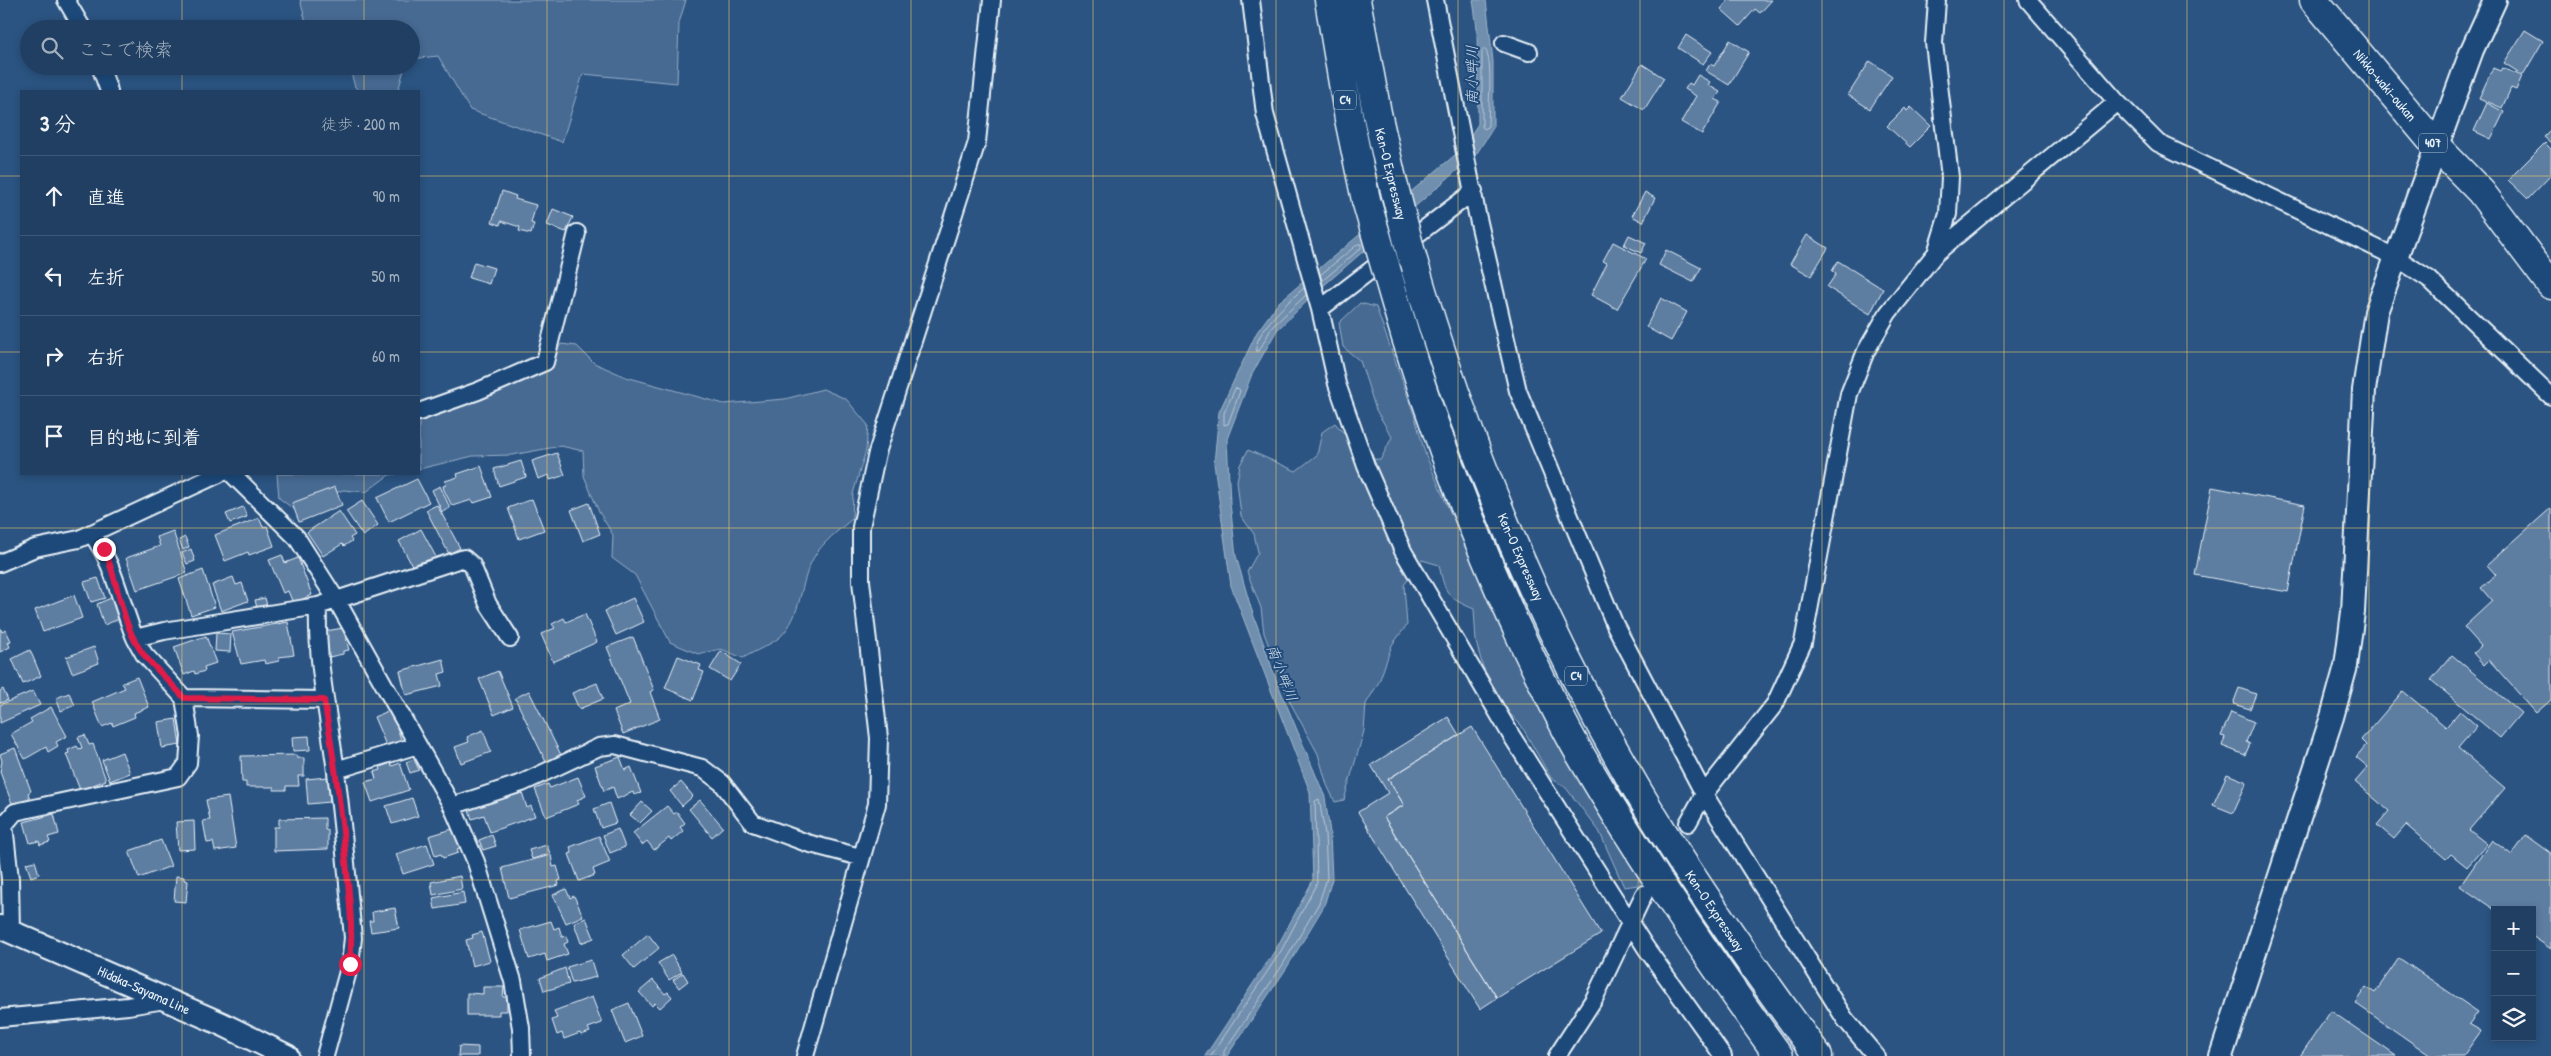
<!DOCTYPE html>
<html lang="ja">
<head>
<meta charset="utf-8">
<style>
	:root { --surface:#203f62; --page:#2d4a6b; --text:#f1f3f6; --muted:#a2afbe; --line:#3d5877 }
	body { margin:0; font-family:"Patrick Hand","Klee One",sans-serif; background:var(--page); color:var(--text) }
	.controls { position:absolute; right:15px; bottom:15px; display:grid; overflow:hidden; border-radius:0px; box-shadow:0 2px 8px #0003 }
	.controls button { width:45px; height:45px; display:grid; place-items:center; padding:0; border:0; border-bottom:1px solid var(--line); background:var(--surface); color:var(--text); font:25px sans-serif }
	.stop { position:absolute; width:15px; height:15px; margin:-11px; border:4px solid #e11d48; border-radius:50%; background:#fff }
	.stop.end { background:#e11d48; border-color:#fff; box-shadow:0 1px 5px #0008 }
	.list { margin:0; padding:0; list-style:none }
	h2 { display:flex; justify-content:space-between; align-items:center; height:65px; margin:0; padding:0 20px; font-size:21px }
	h2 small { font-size:16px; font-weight:400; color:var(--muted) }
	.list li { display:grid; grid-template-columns:32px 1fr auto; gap:15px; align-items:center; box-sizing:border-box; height:80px; padding:0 20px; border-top:1px solid var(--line) }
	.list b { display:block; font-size:19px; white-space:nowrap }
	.list em { font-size:16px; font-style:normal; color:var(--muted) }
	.icon { flex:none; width:28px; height:28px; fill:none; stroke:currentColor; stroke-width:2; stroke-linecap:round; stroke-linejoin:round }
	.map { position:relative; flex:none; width:2551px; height:1056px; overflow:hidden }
	.search { position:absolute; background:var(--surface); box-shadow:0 2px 8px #0003; left:20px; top:20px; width:400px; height:55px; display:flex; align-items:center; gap:12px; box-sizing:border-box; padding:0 18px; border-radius:28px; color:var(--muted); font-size:19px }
	.panel { position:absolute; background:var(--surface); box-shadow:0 2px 8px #0003; left:20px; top:90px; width:400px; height:385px; border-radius:0px }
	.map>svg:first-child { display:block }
</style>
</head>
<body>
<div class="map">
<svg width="2551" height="1056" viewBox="0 0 2551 1056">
	<rect width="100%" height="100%" fill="#2b5482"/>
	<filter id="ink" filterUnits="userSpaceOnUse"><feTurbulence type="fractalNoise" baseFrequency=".02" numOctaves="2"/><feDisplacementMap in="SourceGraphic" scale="10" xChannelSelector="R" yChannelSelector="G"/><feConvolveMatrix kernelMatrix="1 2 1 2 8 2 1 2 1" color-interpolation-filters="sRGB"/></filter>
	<g filter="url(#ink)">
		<!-- green -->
		<path fill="#476b93" stroke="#98aec6" d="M300,0H686L679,23L677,83L583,74L562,142L470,110L438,56L411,59V29H327L306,22Z
			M349,66H405L398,91H360L355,87Z
			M1360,303L1376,307L1415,417L1425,453L1446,503L1478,571L1640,860L1638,885L1624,887L1599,831L1566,788L1551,778L1521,725L1507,711L1483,667L1476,642L1474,609C1447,598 1445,593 1439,565L1422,560L1404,585L1407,625L1392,645L1379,682L1366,704L1364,731L1344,800L1335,802L1327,785L1318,754L1290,702L1264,633L1261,608L1247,572L1258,552L1254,534L1241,516L1237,481L1240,465L1248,450L1296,471L1317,455L1322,432L1335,423L1347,437L1354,460L1381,459L1392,437L1376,410L1360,361L1343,347L1339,323Z
			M561,344L577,346L594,363L626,377L724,404L785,399L823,389L846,399L868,425L866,450L853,494L852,519C839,530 823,542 814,557C799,582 803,615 780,637C770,645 755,651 743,658L721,649L698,654L670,642L635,575L612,558L613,535L599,512L584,476L583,451L561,446L512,455L473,456L419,469V417L546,370Z
			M277,474H396L389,475L366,492L343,490L295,510L279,498Z"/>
		<!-- water -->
		<path fill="#708ead" stroke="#a0b6cb" d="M1473,0H1486L1493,61V128L1477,153L1322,287L1277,330L1252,374L1227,439L1230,503L1236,556L1251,608L1277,682L1325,797L1330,833L1332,879L1324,906L1286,969L1227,1056H1205L1276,949L1313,880L1310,792L1231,586L1214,463L1219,412L1257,332L1279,302L1461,150L1478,124L1477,28Z"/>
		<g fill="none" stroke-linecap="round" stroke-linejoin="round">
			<!-- shore -->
			<path stroke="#b8c9da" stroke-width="1" d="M1485,49C1494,62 1488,109 1488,126L1485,129L1482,127V52Z
				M1320,275L1358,244H1361V248L1322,281
				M1304,288C1290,300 1254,332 1256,351H1259L1272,327L1306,295
				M1239,389L1240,391L1228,424L1224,425V413L1235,389Z
				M1211,1056L1281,951L1317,883L1315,801L1319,799L1325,834L1327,878L1319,903L1282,966L1224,1051V1056"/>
		</g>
		<!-- building -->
		<path fill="#5d7da1" stroke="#e8f1f8" d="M1729,0H1772L1760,13L1755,9L1740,26L1721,9Z
			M2525,30L2543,41L2523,75L2504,63Z
			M1686,35L1712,52L1703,64L1678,48Z
			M1730,40L1749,52L1729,85L1706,71L1710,64L1714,66Z
			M1870,61L1892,76L1870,109L1848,95Z
			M1642,64L1664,78L1644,110L1622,97Z
			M2493,68L2500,71L2502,68L2522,76L2516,90L2511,88L2502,108L2479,98Z
			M1698,75L1710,82L1708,85L1720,92L1715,99L1721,102L1702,134L1681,122L1696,96L1685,89L1689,83L1692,85Z
			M2487,103L2504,112L2491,139L2474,131Z
			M1911,107L1931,126L1910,147L1887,126L1905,108L1907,111Z
			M2551,130V143L2544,137Z
			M2545,143L2551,149V175L2528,199L2508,180Z
			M502,191L516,196L515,199L536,205L531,223L534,224L531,234L519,231L520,227L501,221L500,225L492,222Z
			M1645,192L1655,198L1643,222L1632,216Z
			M553,209L573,217L566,232L547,225Z
			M1629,235L1646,243L1641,253L1624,245Z
			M1807,235L1828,248L1811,276L1790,264Z
			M1613,242L1646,259L1617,309L1591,295L1607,263L1603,261Z
			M1666,250L1701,268L1693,282L1659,265Z
			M1838,261L1883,289L1870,314L1827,287L1836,274L1832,271Z
			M474,262L494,268L489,284L469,278Z
			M1661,298L1687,312L1671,341L1646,327Z
			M557,453L565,475L550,480L549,475L538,479L532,461Z
			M521,461L526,477L499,486L494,469Z
			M481,466L492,497L474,503L472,500L452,506L444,490L443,486L446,485L445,481L458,477L457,474Z
			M417,479L429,502L389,522L377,498Z
			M440,486L450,508L442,512L432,490Z
			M335,487L342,505L299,522L292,503Z
			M2212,487L2305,505L2288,592L2195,575Z
			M532,499L544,530L519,539L508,508Z
			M362,501L378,525L363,536L346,511Z
			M589,503L600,534L583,541L571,510Z
			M437,505L460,548L449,554L426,510Z
			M243,507L247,517L230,523L226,514Z
			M2551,508V700L2536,713L2489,660L2484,665L2473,653L2481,646L2464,627L2492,601L2481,588L2496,575L2487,565Z
			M339,511L355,535L350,538L352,541L344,546L342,544L323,556L307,532Z
			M259,518L263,527L267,526L274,546L249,555L248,552L225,561L215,535Z
			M421,529L436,557L414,569L399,541Z
			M173,531L187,573L137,590L126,558L160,546L157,537Z
			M185,537L189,547L183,550L179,540Z
			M191,549L195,561L187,564L182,553Z
			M282,555L285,563L298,558L312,595L293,603L288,591L283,593L269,560Z
			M203,570L215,607L191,615L179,579Z
			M233,577L236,585L242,583L248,601L221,611L212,585Z
			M98,578L105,598L91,602L84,582Z
			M74,595L82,618L43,632L35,610Z
			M111,598L119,619L104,625L97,604Z
			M265,598L267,606L257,608L255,600Z
			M633,598L644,622L616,635L605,611Z
			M585,614L597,642L553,662L541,634L555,628L552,624L564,618L566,622Z
			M288,622L294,655L279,657V661L265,664L264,660L241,664L232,632Z
			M0,627L2,632L6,630L11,641L8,642L10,647L0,652Z
			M343,628L349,650L343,651V654L329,657L325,640L328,639L326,631Z
			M216,633L231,634L230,652L215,651Z
			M206,636L216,663L204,667L205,671L195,674L194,671L184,675L174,647Z
			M633,637L654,690L650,692L660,719L623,734L614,711L630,704L607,647Z
			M94,647L99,663L72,673L66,657Z
			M30,650L41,676L23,684L12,659Z
			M721,651L741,664L730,681L710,669Z
			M2452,655L2521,713L2500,738L2431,680Z
			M678,656L701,665L699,670L704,672L693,700L665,688Z
			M443,659L446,672L439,674L442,686L406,695L400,671Z
			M498,671L513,707L494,715L479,679Z
			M137,677L149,707L134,713L135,717L113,726L112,723L102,727L92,702L125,688L122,683Z
			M597,683L603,699L579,709L572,693Z
			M2239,688L2256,694L2250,709L2233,704Z
			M3,689L8,700L0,703V691Z
			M33,691L40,705L0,723V705Z
			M529,691L561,755L546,762L515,698Z
			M2403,691L2446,727L2460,711L2477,726L2458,748L2505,788L2469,830L2487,844L2467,867L2451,854L2446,859L2406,825L2394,839L2377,825L2389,811L2355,782L2368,767L2356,757L2366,745L2361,740Z
			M69,693L75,705L61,711L56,698Z
			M51,707L67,736L56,742L58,746L48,752L46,747L25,759L11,734L32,722L30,719Z
			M391,710L403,745L388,750L374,717Z
			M2231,712L2254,722L2246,742L2250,744L2245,755L2222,746L2225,737L2221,736Z
			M1448,717L1459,735L1388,779L1404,805L1384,817L1497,998L1480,1009L1358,812L1388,793L1371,765Z
			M176,719L180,745L162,748L158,722Z
			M1472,727L1601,934L1497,998L1384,817L1404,805L1388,779Z
			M483,730L491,752L461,763L455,747L469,742L467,737Z
			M85,735L89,745L93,744L106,780L80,790L66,754L69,753L68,750L77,746L79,749L82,748L78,737Z
			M309,736L310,750L293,751L292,737Z
			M15,748L31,791L28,793L30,800L13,806L0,772L2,761L0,754Z
			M122,752L130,773L110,781L102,760Z
			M297,755V758H304V776H298L299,786H286V790H274V787H246V782H242L241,756Z
			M620,757L625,770L631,767L641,793L634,795L633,792L617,799L613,787L604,791L595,766Z
			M414,759L419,770L410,773L406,762Z
			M391,763L392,766L400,763L409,790L372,802L365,782L376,779L374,772L381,770L380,767Z
			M2227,774L2247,782L2233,813L2213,805Z
			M328,777L330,802L308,804L306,779Z
			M578,777L586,796L577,800L579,804L546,817L535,789L548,784L550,788Z
			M681,782L693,796L682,806L670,791Z
			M522,792L527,808L531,806L535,816L490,832L484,815L472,819L468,807L495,797L496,801Z
			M228,797L236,848L215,851L213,842L207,843L203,821L210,820L206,800Z
			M412,798L418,816L392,824L386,806Z
			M700,800L723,827L712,837L689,809Z
			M642,802L652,811L640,823L630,815Z
			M609,803L616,823L601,828L594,809Z
			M667,806L674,814L677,812L685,823L680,827L683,831L671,841L669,838L654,850L647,841L642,845L633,833Z
			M54,814L59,834L48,837L50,842L40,845L39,841L30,843L24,822Z
			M325,818V830H328V849L274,851V827H279V819Z
			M194,821L195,849L178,850L176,822Z
			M456,828L462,847L457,849L458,853L443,858L441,854L435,856L429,836Z
			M618,829L625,847L610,853L603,835Z
			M492,835L496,846L483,850L479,840Z
			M2526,835L2551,853V949L2532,936V910H2495L2460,886L2492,840L2512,855Z
			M599,836L610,862L593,869L595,875L579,881L569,854L572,853L570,847Z
			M161,840L171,866L139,878L129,851Z
			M427,844L434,864L403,874L396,854Z
			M547,845L550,854L532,859L529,850Z
			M551,855L553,867L557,866L561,880L558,881L559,885L509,898L502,868Z
			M35,861L39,874L31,877L26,863Z
			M176,876L184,877V880L188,881L186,902L174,901Z
			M460,876L462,889L433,895L431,882Z
			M566,889L570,898L574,896L583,916L566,923L553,895Z
			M463,892L465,904L435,909L433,898Z
			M395,908L399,928L371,932L369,921H373L372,912Z
			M586,918L594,938L581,943L574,923Z
			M551,921L554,929L559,927L562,937L566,936L568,942L564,944L568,954L547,961L545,954L529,959L520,930Z
			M482,932L490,961L472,966L466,940L473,938L472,935Z
			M648,934L659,948L634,969L623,955Z
			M672,955L682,972L669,980L658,963Z
			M2399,958L2478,1012L2469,1024L2481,1031L2463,1056H2431L2355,1003L2366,987L2375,993Z
			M591,960L596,977L572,983L567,967Z
			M565,968L569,984L544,991L540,978Z
			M683,973L688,981L679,988L673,980Z
			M653,980L665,994L668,992L672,997L660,1008L655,1003L652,1006L639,992Z
			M483,987H504L503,997H507V1011H499V1015H467V993L483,994Z
			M592,997L602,1023L588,1028L590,1032L581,1035L580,1033L564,1039L562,1033L557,1035L552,1020L557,1018L554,1011Z
			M629,1003L642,1036L625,1043L612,1010Z
			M2331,1011L2396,1056H2300Z
			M459,1046L478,1047V1056H458Z"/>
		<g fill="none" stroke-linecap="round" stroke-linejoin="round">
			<!-- street-tunnel -->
			<path stroke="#476c94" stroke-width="16" stroke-dasharray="16 8" stroke-linecap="butt" d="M1652,882L1688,823"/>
			<defs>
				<path id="street" d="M66,0L83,29
					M1251,0L1265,114L1320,309L1337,384L1366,466L1403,551L1511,735L1646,948L1723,1056
					M1435,0L1477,214L1518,391L1615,625L1704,794L1845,1019L1876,1056
					M2028,0L2117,102L2158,143L2397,258L2429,279L2551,396
					M1504,43L1529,52
					M100,66L109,91
					M1936,253L2117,102
					M1320,309L1474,191
					M419,412L478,391L545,362L577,233
					M232,474L297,538L337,601L452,806L476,862L513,981L521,1028L522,1056
					M91,533C115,564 120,602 135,638L164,631L318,606L464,558L472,565L488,604L510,638
					M0,563L35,548L79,539L219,474
					M318,606C316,663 329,716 336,772C343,827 348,882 353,938L350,964L325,1056
					M184,698L324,700
					M336,770L418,745
					M452,806L522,783L599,747L615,745L702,768L722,783L753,823L807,843L860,857
					M1688,823L1704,794L1775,704L1803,643L1849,394L1866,351L1888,313L1936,253L1948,214L1950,177L1934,43L1937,0
					M11,932L10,879L4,825L15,812L178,777L188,763L190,736L184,698L144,654L135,638
					M0,1018L128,1006L165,1000
					M805,1056L877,804L879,738L861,581V527L877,453L977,142L992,0
					M1557,1056L1594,999L1644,894"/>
				<path id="secondary" d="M0,927L222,1024L287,1056
					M2221,1056L2332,717L2346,666L2353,612L2364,390L2376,312L2472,50L2495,0"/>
				<path id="highway" d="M1329,0L1349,119L1366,200
					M1356,0L1377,113L1392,179
					M2314,0L2437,147L2481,192L2551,285
					M1412,257C1468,451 1546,640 1651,813C1703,897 1760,977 1818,1056
					M1388,276C1421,395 1462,508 1513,620C1534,665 1555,711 1580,754C1641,859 1708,958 1779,1056"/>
			</defs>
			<!-- street casing -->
			<use href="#street" stroke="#e8f1f8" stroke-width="20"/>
			<!-- secondary casing -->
			<use href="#secondary" stroke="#e8f1f8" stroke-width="26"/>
			<!-- highway casing -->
			<use href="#highway" stroke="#e8f1f8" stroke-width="31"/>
			<!-- street -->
			<use href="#street" stroke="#1f4a7a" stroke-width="16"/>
			<!-- secondary -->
			<use href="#secondary" stroke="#1f4a7a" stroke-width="22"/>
			<!-- highway -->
			<use href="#highway" stroke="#1f4a7a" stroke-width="28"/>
			<defs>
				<path id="highway-bridge" d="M1392,179L1412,257
					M1366,200L1388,276"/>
			</defs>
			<!-- highway-bridge casing -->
			<use href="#highway-bridge" stroke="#e8f1f8" stroke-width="31" stroke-linecap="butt"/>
			<!-- highway-bridge -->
			<use href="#highway-bridge" stroke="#1f4a7a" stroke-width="28"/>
		</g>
	</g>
	<g fill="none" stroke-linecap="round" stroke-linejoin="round" filter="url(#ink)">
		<!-- route -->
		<path stroke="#e11d48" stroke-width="6" d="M104,549C119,582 121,626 144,655C156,670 172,683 184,698L324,700C334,757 342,814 347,872C350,903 353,933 350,964"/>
	</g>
	<!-- grid -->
	<path fill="none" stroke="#ffd166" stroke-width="1" stroke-opacity="0.55" d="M182,0V29M364,0V29M547,0V1056M729,0V1056M911,0V1056M1093,0V1056M1276,0V1056M1458,0V1056M1640,0V1056M1822,0V1056M2004,0V1056M2187,0V1056M2369,0V1056M182,66V91M364,66V91M0,176H21M419,176H2551M0,352H21M419,352H2551M182,474V1056M364,474V1056M0,528H2551M0,704H2551M0,880H2551"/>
	<g text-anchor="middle" stroke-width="4" stroke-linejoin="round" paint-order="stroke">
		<!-- shield labels -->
		<g fill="#1f4a7a" stroke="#acbfd2" stroke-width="1">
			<rect x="1334" y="90.5" width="22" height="19" rx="4"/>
			<rect x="2419" y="133.5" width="28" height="19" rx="4"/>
			<rect x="1565" y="666.5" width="22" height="19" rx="4"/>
		</g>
		<g font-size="12" font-weight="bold" fill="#e8f1f8">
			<text x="1345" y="104">C4</text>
			<text x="2433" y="147">407</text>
			<text x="1576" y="680">C4</text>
		</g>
		<!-- street labels -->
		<g font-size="14" fill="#e8f1f8" stroke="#1f4a7a">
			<text transform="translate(2385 85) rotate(50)" y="5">Nikko-waki-oukan</text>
			<text transform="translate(1391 174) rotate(76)" y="5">Ken-O Expressway</text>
			<text transform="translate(1521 557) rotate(66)" y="5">Ken-O Expressway</text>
			<text transform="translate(1715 911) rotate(56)" y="5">Ken-O Expressway</text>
			<text transform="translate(144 990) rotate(24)" y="5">Hidaka-Sayama Line</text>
		</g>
		<!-- water labels -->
		<g font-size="15" font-style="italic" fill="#d0dde9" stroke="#1f4a7a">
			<text transform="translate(1472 75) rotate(-90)" y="5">南小畔川</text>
			<text transform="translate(1282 673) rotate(69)" y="5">南小畔川</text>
		</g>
	</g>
</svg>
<div class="controls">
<button>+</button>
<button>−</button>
<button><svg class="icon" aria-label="layers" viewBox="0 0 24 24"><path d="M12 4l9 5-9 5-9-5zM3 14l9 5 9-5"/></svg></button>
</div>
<div class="stop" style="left:350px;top:964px"></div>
<div class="stop end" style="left:104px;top:549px"></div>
<div class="search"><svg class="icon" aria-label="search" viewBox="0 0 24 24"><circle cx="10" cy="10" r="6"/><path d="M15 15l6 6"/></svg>ここで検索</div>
<section class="panel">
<h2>3 分<small>徒歩 · 200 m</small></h2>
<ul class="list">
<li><svg class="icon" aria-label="ahead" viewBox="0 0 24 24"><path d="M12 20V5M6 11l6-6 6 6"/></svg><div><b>直進</b></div><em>90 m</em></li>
<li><svg class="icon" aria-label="left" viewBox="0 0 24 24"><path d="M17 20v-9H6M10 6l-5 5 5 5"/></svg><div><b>左折</b></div><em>50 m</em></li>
<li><svg class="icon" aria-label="right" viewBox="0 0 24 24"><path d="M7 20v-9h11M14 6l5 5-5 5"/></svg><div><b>右折</b></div><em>60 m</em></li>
<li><svg class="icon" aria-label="arrive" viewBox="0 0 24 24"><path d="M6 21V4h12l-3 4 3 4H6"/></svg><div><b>目的地に到着</b></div></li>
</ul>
</section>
</div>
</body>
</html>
